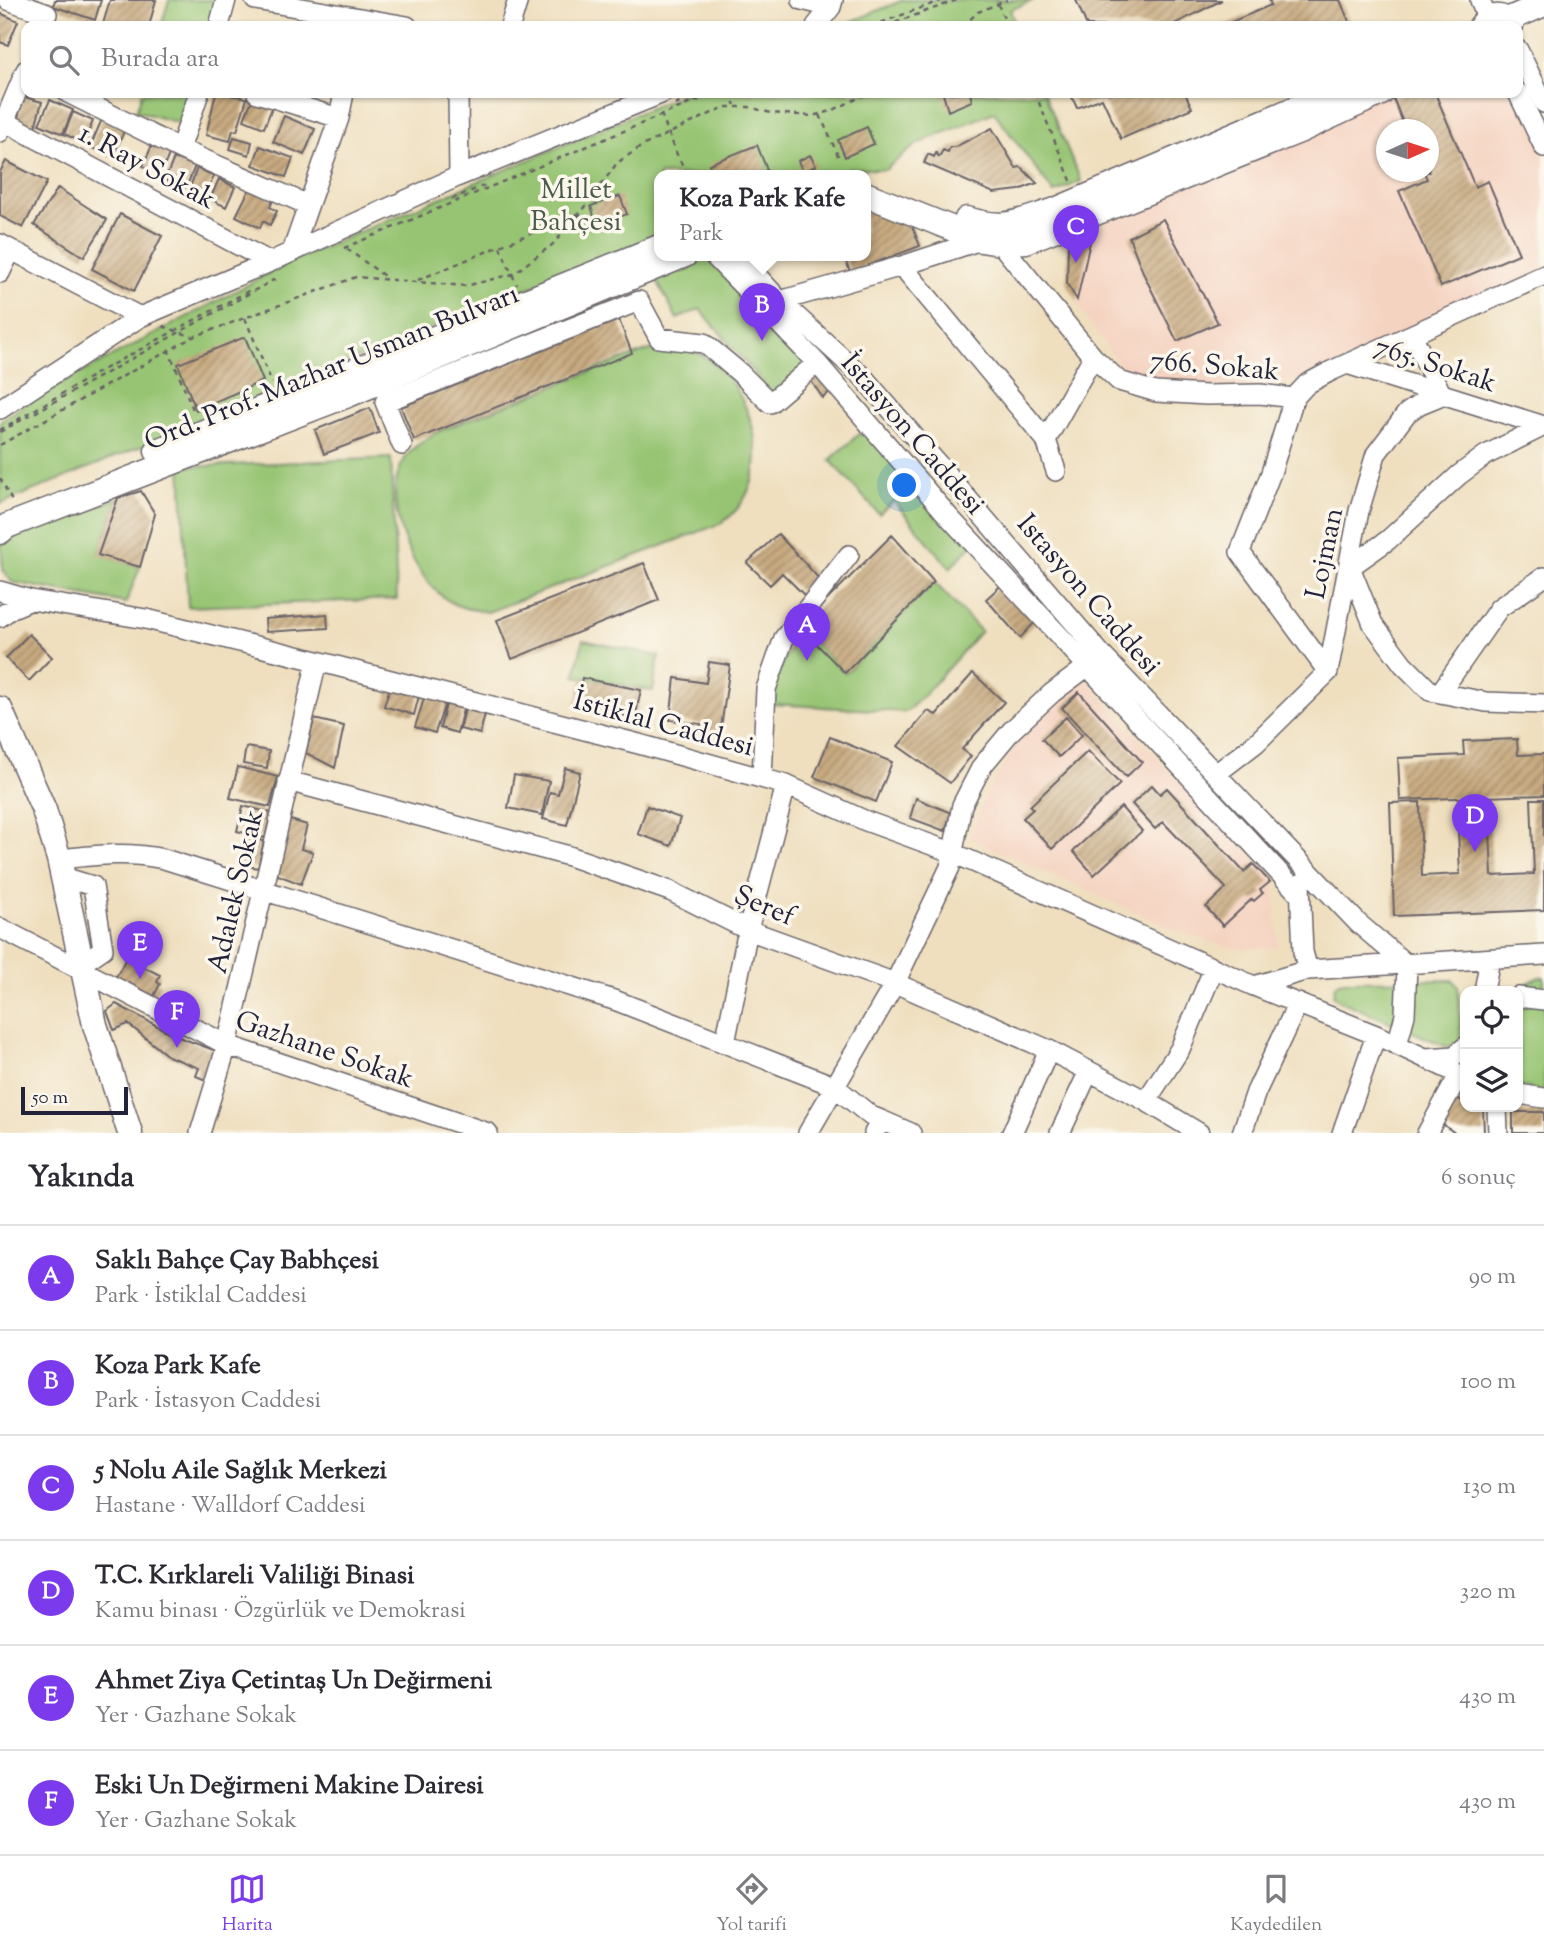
<!DOCTYPE html>
<html lang="tr">
<head>
<meta charset="utf-8">
<style>
	:root { --surface:#fff; --page:#f2f2f3; --text:#2b2b33; --muted:#7c7c81; --line:#e1e1e2; --accent:#7c3aed }
	body { margin:0; font-family:"Sorts Mill Goudy",serif; background:var(--page); color:var(--text) }
	.controls { position:absolute; right:21px; bottom:21px; display:grid; overflow:hidden; border-radius:14px; box-shadow:0 2px 5px #0004 }
	.controls button { width:63px; height:63px; display:grid; place-items:center; padding:0; border:0; border-bottom:2px solid var(--line); background:var(--surface); color:var(--text); font:35px sans-serif }
	.compass { position:absolute; left:1376px; top:119px; width:63px; height:63px; border-radius:50%; background:var(--surface); box-shadow:0 2px 5px #0004; rotate:87deg }
	.scale { position:absolute; left:21px; bottom:18px; width:107px; box-sizing:border-box; padding-left:7px; border:4px solid #22223b; border-top:0; font-size:19px; line-height:24px; white-space:nowrap; color:#22223b; -webkit-text-stroke:5px #fbf7ec; paint-order:stroke }
	.you { position:absolute; left:905px; top:486px; width:24px; height:24px; margin:-18px; border:5px solid #fff; border-radius:50%; background:#1a73e8; box-shadow:0 0 0 10px #1a73e833 }
	.badge { display:grid; place-items:center; width:46px; height:46px; border-radius:50%; background:var(--accent); color:#fff; font-size:23px; font-weight:700 }
	.pin { position:absolute; translate:-50% -58px; filter:drop-shadow(0 2px 4px #0008) }
	.pin::after { content:''; position:absolute; top:37px; width:24px; height:21px; background:inherit; clip-path:polygon(0 0,100% 0,50% 100%) }
	.popup { position:absolute; left:654px; top:170px; width:217px; height:91px; box-sizing:border-box; display:grid; place-content:center; border-radius:14px; background:var(--surface); filter:drop-shadow(0 2px 5px #0005); font-size:23px; white-space:nowrap; color:var(--muted) }
	.popup b { font-size:26px; color:var(--text) }
	.popup::after { content:''; position:absolute; left:50%; top:100%; margin-left:-14px; border:14px solid transparent; border-top-color:var(--surface) }
	.list { margin:0; padding:0; list-style:none }
	h2 { display:flex; justify-content:space-between; align-items:center; height:91px; margin:0; padding:0 28px; font-size:30px }
	h2 small { font-size:23px; font-weight:400; color:var(--muted) }
	.list li { display:grid; grid-template-columns:46px 1fr auto; gap:21px; align-items:center; box-sizing:border-box; height:105px; padding:0 28px; border-top:2px solid var(--line) }
	.list b { display:block; font-size:26px; white-space:nowrap }
	.list p { margin:0; font-size:23px; white-space:nowrap; color:var(--muted) }
	.list em { font-size:23px; font-style:normal; color:var(--muted) }
	.icon { flex:none; width:38px; height:38px; fill:none; stroke:currentColor; stroke-width:2; stroke-linecap:round; stroke-linejoin:round }
	.map { position:relative; flex:none; width:1544px; height:1133px; overflow:hidden }
	.search { position:absolute; background:var(--surface); box-shadow:0 2px 5px #0004; left:21px; right:21px; top:21px; height:77px; display:flex; align-items:center; gap:18px; box-sizing:border-box; padding:0 24px; border-radius:14px; color:var(--muted); font-size:26px }
	.sheet { height:721px; background:var(--surface) }
	nav { display:flex; justify-content:space-around; align-items:center; box-sizing:border-box; height:98px; border-top:2px solid var(--line); background:var(--surface); font-size:19px; color:var(--muted) }
	nav a { display:grid; justify-items:center; gap:4px }
	nav .on { color:var(--accent) }
	.map>svg:first-child { display:block }
</style>
</head>
<body>
<div class="map">
<svg width="1544" height="1133" viewBox="0 0 1544 1133">
	<defs>
		<pattern id="building-hatch" width="6" height="6" patternUnits="userSpaceOnUse" patternTransform="scale(1.75)"><rect width="6" height="6" fill="#c8aa80"/><path d="M-1 1l2-2M0 6l6-6M5 7l2-2" fill="none" stroke="#a28a6a"/></pattern>
	</defs>
	<rect width="100%" height="100%" fill="#fbf7ec"/>
	<filter id="ink" filterUnits="userSpaceOnUse"><feTurbulence type="fractalNoise" baseFrequency=".0143" numOctaves="2"/><feDisplacementMap in="SourceGraphic" scale="14" xChannelSelector="R" yChannelSelector="G"/><feConvolveMatrix kernelMatrix="1 2 1 2 8 2 1 2 1" color-interpolation-filters="sRGB"/></filter>
	<filter id="wash" filterUnits="userSpaceOnUse"><feTurbulence type="fractalNoise" baseFrequency=".00686" numOctaves="4" result="noise"/><feDisplacementMap in="SourceGraphic" scale="28" xChannelSelector="R" yChannelSelector="G"/><feGaussianBlur stdDeviation="1.57" result="paint"/><feColorMatrix in="noise" values="0 0 0 0 0 0 0 0 0 0 0 0 0 0 0 0 0 1.4 0 .05"/><feComposite in="paint" operator="in"/></filter>
	<g filter="url(#wash)">
		<rect width="100%" height="100%" fill="#efdfbf"/>
		<!-- built -->
		<path fill="#f5d3c1" fill-rule="evenodd" d="M1388,93H1518L1544,147V275L1331,371L1262,388L1160,387L1127,374L1089,323L1077,300L1092,233L1157,188ZM1386,130H1428V172H1386Z
			M1086,680L1154,755L1274,880L1278,947L1234,949L1180,932L969,838L987,793L1019,739L1045,713Z"/>
		<!-- park -->
		<path fill="#96c472" stroke="#5c7356" stroke-width="2" d="M169,0H219L211,26H161Z
			M903,0H1034L1010,10L1016,26H841Z
			M142,93H192L183,124L136,111Z
			M685,93H1044L1081,181L1054,193L994,112L917,144L885,170L852,168L815,175H659V235L0,504V421L45,392L292,261Z
			M685,255H713L817,363L774,396L700,309L677,319L651,269Z
			M658,347C668,348 681,347 691,350C702,353 713,363 722,371C761,413 773,486 722,523L488,612C476,610 463,609 452,603C412,581 377,497 406,457C413,447 424,440 435,433L610,364Z
			M869,425L973,544L950,568L894,501L879,514L830,460Z
			M391,458L397,599L188,607L181,467Z
			M118,498L99,554L140,567L126,603L12,582L3,570L1,545L19,535Z
			M934,582L981,631L925,694L906,712L772,704L775,679L800,627L845,673Z
			M583,640L659,656L653,691L575,676Z
			M1539,977H1544V1092L1518,1086L1519,987Z
			M1453,980L1458,987L1461,1039L1455,1046H1445L1338,1000L1333,995L1335,985L1342,981Z"/>
		<g id="blocks">
			<!-- building -->
			<path fill="url(#building-hatch)" d="M55,0H101L95,20L53,6Z
				M110,0H156L149,26L103,24Z
				M1076,0H1222L1171,26H1087Z
				M1269,0H1340L1351,26H1222L1271,5Z
				M0,13L18,21L8,45L0,42Z
				M216,93L247,98L237,131L233,130L230,141L206,135Z
				M948,93H970L972,101L948,111L943,94Z
				M1070,93H1185L1192,108L1121,139L1102,98L1077,108Z
				M1405,93H1435L1475,187L1488,181L1519,254L1441,287L1399,191L1427,179L1424,172H1429V130H1406L1393,98Z
				M24,97L42,102L35,127L17,121Z
				M253,97L273,105L264,128L244,120Z
				M50,100L73,110L63,134L39,124Z
				M73,112L93,121L84,143L64,134Z
				M284,116L315,129L304,155L273,142Z
				M102,119L125,129L113,157L90,147Z
				M867,127L874,144L845,157L838,140Z
				M992,128L1016,168L1021,167L1037,183L1019,190L994,193L924,163L928,154L934,157L936,153L939,157L943,150L948,152L950,147H955Z
				M234,137L252,142L249,155L230,149Z
				M152,145L170,152L161,174L143,166Z
				M757,145L767,170L756,175H713L709,164Z
				M260,146L293,158L286,177L253,165Z
				M810,155L816,166L803,172L798,161Z
				M174,158L195,166L186,188L165,180Z
				M6,161L47,182L23,228L0,216V172Z
				M197,168L214,176L205,197L189,190Z
				M219,179L235,187L226,207L210,199Z
				M58,188L107,220L84,257L34,225Z
				M250,188L273,200L270,207L277,211L270,225L263,221L260,228L236,216Z
				M620,196L627,214L597,226L591,206Z
				M865,204L910,221L920,246L850,272L844,255H865Z
				M120,214L162,236L134,291L92,269Z
				M1163,219L1218,323L1177,341L1145,277L1129,237Z
				M1092,233L1077,300L1067,284L1068,243Z
				M619,320L632,353L414,440L401,407Z
				M245,337L263,381L196,410L178,364Z
				M819,367L836,386L823,398L808,377Z
				M370,408L379,433L324,454L315,430Z
				M141,491L155,514L140,567L98,555L118,498Z
				M778,534L822,582L807,598L782,573L770,585L747,563Z
				M892,535L934,582L845,673L800,627Z
				M644,563L659,600L512,659L497,620Z
				M1007,580L1040,617L1020,638L986,599Z
				M327,614L328,628L266,632L265,619Z
				M29,634L52,657L29,681L6,658Z
				M709,662L730,665L720,735L700,732L701,724L670,720L675,678L706,683Z
				M973,673L1004,702L962,749L971,756L950,783L898,746L928,711L936,715Z
				M582,678L641,690L635,718L576,705Z
				M391,684L420,692L414,715L384,706Z
				M1079,692L1142,762L1126,777L1062,708Z
				M425,696L445,703L435,733L415,727Z
				M447,701L464,706L457,733L440,728Z
				M466,706L486,710L480,734L460,729Z
				M1066,717L1082,735L1059,757L1042,739Z
				M314,719L344,726L335,768L306,753Z
				M830,737L892,762L876,802L814,777Z
				M1517,739L1518,755L1544,754V795L1400,800L1398,758L1464,755L1463,741Z
				M246,747L269,751L267,768L243,764Z
				M1088,751L1120,784L1052,849L1023,818L1033,809L1030,806Z
				M238,767L278,777L270,807L230,798Z
				M565,768L580,772L567,825L543,819L550,792L558,794Z
				M514,775L549,781L542,815L508,808Z
				M1152,785L1160,794L1167,788L1244,872L1253,864L1270,882L1260,890L1263,893L1254,901L1252,899L1223,926L1206,907L1226,888L1163,822L1155,829L1132,804Z
				M916,798L951,813L945,831L910,818Z
				M1531,799H1544V910L1394,916L1390,803L1420,802L1422,876L1460,874L1458,830L1490,829L1492,876L1534,874Z
				M243,806L271,813L265,838L237,831Z
				M647,806L680,818L671,846L638,834Z
				M1121,807L1142,831L1094,875L1073,851Z
				M287,819L307,825L301,849L313,852L301,884L270,872Z
				M246,837L264,841L258,868L240,864Z
				M126,958L160,975L157,982L160,984L154,996L116,977Z
				M116,1004L176,1036L219,1052L208,1081L196,1076L199,1068L168,1056L128,1024L114,1030L107,1011Z
				M1452,1096L1465,1102V1107L1483,1109L1484,1133H1455L1438,1121Z
				M1513,1112H1544V1133H1513Z"/>
		</g>
	</g>
	<g filter="url(#ink)">
		<use href="#blocks" fill-opacity="0" stroke="#6a6469" stroke-width="2"/>
		<g fill="none" stroke-linecap="round" stroke-linejoin="round">
			<defs>
				<path id="minor" d="M8,0L47,14
					M255,0L407,26
					M802,0L831,7
					M1480,0L1487,19
					M219,26L226,0
					M510,26L518,0
					M816,26L831,7L833,0
					M1518,50L1544,103
					M68,93L180,149L308,205
					M257,93L339,118
					M458,93L459,176
					M1518,93L1544,147
					M0,119L270,262
					M0,132L26,70
					M180,149L199,93
					M1000,243L1093,357L1119,381L1156,392L1207,395L1260,394L1294,398L1307,384L1331,371L1544,275
					M0,244L140,317
					M292,252L339,118L344,93
					M713,255L817,363L949,517L1299,894
					M738,255L780,301L863,377L1102,655L1358,923L1407,965
					M902,266L1046,440
					M0,273L11,250
					M780,301L902,266L981,240
					M1350,365L1544,426
					M1294,398L1271,473L1240,552L1328,672
					M0,409L140,317L270,262L459,176L663,93
					M402,445L385,402L639,301L659,338L704,343L740,373L770,403L817,363
					M1056,471L1046,440L1093,357
					M1350,567L1373,624L1403,664L1430,691L1486,702L1544,704
					M1350,567L1388,540L1459,475L1486,455L1544,426
					M0,591L31,600L146,619L317,661L639,744L786,785L866,821L951,852L1254,986L1376,1035L1465,1077
					M0,617L12,608L31,600
					M1440,693L1499,608L1544,577
					M1217,773L1256,743L1328,672L1359,511L1376,454L1407,413L1420,404L1442,395L1412,335
					M762,778L766,689L784,638L849,555
					M288,781L569,856L670,891L748,930L895,983L1049,1050L1146,1101L1199,1133
					M59,859C96,855 128,851 164,859L617,1001L834,1086L871,1116L881,1120L874,1133
					M63,877L93,886L103,949L81,964
					M1300,884L1303,952L1308,970
					M0,928L227,1045L488,1133
					M1254,986L1308,970L1544,955
					M1484,991L1490,959
					M1518,997L1544,1000
					M725,1043L748,930L786,785
					M1397,1045L1405,1015L1407,965
					M1426,1058L1454,1056L1465,1047
					M1518,1094L1544,1098
					M1146,1101L1180,1049L1214,968
					M1497,1107L1498,1133
					M881,1120L911,1133
					M200,1133L227,1045L317,661
					M808,1133L895,983L950,867L962,805L982,766L1012,730L1052,693L1096,660
					M1012,1133L1049,1050
					M1060,1133L1089,1071
					M1242,1133L1256,1092L1298,1003
					M1342,1133L1376,1035
					M1427,1133L1459,1075"/>
				<path id="major" d="M1507,20L1544,4
					M1481,26L1487,19C1497,15 1506,16 1511,26
					M865,194L981,240L1000,243L1026,241L1299,131L1381,93
					M967,219C1004,231 1018,222 1053,211L1332,93
					M157,451L659,247
					M0,532L7,526L348,395L685,255
					M0,709L44,810L59,859L95,1025L130,1133"/>
			</defs>
			<!-- minor casing -->
			<use href="#minor" stroke="#6a6469" stroke-width="22"/>
			<!-- major casing -->
			<use href="#major" stroke="#6a6469" stroke-width="27"/>
			<!-- path -->
			<path stroke="#6a6469" stroke-width="2.5" stroke-dasharray="5 5" stroke-linecap="butt" d="M998,4L1007,26
				M872,26L943,0
				M886,26L957,0
				M963,26L978,12L1007,0
				M729,93L735,105
				M1035,93L1072,183
				M675,105L704,93
				M661,114L678,157L688,175
				M820,115L840,160
				M452,199L488,184
				M500,247L517,285
				M344,248L715,93
				M347,249L387,278
				M418,280L580,213
				M245,318L272,383
				M163,326L193,337
				M168,349L195,414
				M0,430L104,369L252,289
				M0,432L277,278
				M0,445L193,337L356,277L466,286L513,274L552,245L578,217L617,163L642,146L725,107H749L771,113L812,116L831,111L869,93
				M0,478L13,503"/>
			<!-- minor -->
			<use href="#minor" stroke="#fff" stroke-width="19"/>
			<!-- major -->
			<use href="#major" stroke="#fff" stroke-width="24"/>
		</g>
	</g>
	<g text-anchor="middle" stroke-width="7" stroke-linejoin="round" paint-order="stroke">
		<!-- street labels -->
		<g font-size="28" fill="#22223b" stroke="#fbf7ec">
			<text transform="translate(148 165) rotate(28)" y="10">1. Ray Sokak</text>
			<text transform="translate(1436 363) rotate(18)" y="10">765. Sokak</text>
			<text transform="translate(1215 364) rotate(5)" y="10">766. Sokak</text>
			<text transform="translate(331 366) rotate(-22)" y="10">Ord. Prof. Mazhar Usman Bulvarı</text>
			<text transform="translate(914 433) rotate(49)" y="10">İstasyon Caddesi</text>
			<text transform="translate(1323 553) rotate(-78)" y="10">Lojman</text>
			<text transform="translate(1090 594) rotate(49)" y="10">Istasyon Caddesi</text>
			<text transform="translate(664 722) rotate(15)" y="10">İstiklal Caddesi</text>
			<text transform="translate(234 891) rotate(-77)" y="10">Adalek Sokak</text>
			<text transform="translate(765 904) rotate(23)" y="10">Şeref</text>
			<text transform="translate(325 1048) rotate(19)" y="10">Gazhane Sokak</text>
		</g>
		<!-- park labels -->
		<g font-size="28" fill="#4b5b4e" stroke="#fbf7ec">
			<text x="576" y="198">Millet<tspan x="576" dy="32">Bahçesi</tspan></text>
		</g>
	</g>
</svg>
<div class="controls">
<button><svg class="icon" aria-label="locate" viewBox="0 0 24 24"><circle cx="12" cy="12" r="6"/><path d="M12 2v4M12 18v4M2 12h4M18 12h4"/></svg></button>
<button><svg class="icon" aria-label="layers" viewBox="0 0 24 24"><path d="M12 4l9 5-9 5-9-5zM3 14l9 5 9-5"/></svg></button>
</div>
<svg class="compass" viewBox="-18 -18 36 36"><path d="M0-13l5 13h-10z" fill="#e53935"/><path d="M0 13l5-13h-10z" fill="#7c7c81"/></svg>
<div class="scale">50 m</div>
<div class="you"></div>
<div class="pin badge" style="left:807px;top:661px">A</div>
<div class="pin badge" style="left:762px;top:341px">B</div>
<div class="popup"><b>Koza Park Kafe</b>Park</div>
<div class="pin badge" style="left:1076px;top:263px">C</div>
<div class="pin badge" style="left:1475px;top:852px">D</div>
<div class="pin badge" style="left:140px;top:979px">E</div>
<div class="pin badge" style="left:177px;top:1048px">F</div>
<div class="search"><svg class="icon" aria-label="search" viewBox="0 0 24 24"><circle cx="10" cy="10" r="6"/><path d="M15 15l6 6"/></svg>Burada ara</div>
</div>
<section class="sheet">
<h2>Yakında<small>6 sonuç</small></h2>
<ul class="list">
<li><span class="badge">A</span><div><b>Saklı Bahçe Çay Babhçesi</b><p>Park · İstiklal Caddesi</p></div><em>90 m</em></li>
<li><span class="badge">B</span><div><b>Koza Park Kafe</b><p>Park · İstasyon Caddesi</p></div><em>100 m</em></li>
<li><span class="badge">C</span><div><b>5 Nolu Aile Sağlık Merkezi</b><p>Hastane · Walldorf Caddesi</p></div><em>130 m</em></li>
<li><span class="badge">D</span><div><b>T.C. Kırklareli Valiliği Binasi</b><p>Kamu binası · Özgürlük ve Demokrasi</p></div><em>320 m</em></li>
<li><span class="badge">E</span><div><b>Ahmet Ziya Çetintaş Un Değirmeni</b><p>Yer · Gazhane Sokak</p></div><em>430 m</em></li>
<li><span class="badge">F</span><div><b>Eski Un Değirmeni Makine Dairesi</b><p>Yer · Gazhane Sokak</p></div><em>430 m</em></li>
</ul>
</section>
<nav>
<a class="on"><svg class="icon" aria-label="map" viewBox="0 0 24 24"><path d="M3 6l6-2 6 2 6-2v14l-6 2-6-2-6 2zM9 4v14M15 6v14"/></svg>Harita</a>
<a><svg class="icon" aria-label="directions" viewBox="0 0 24 24"><path d="M12 3l9 9-9 9-9-9zM9 14v-3h6M13 9l2 2-2 2"/></svg>Yol tarifi</a>
<a><svg class="icon" aria-label="saved" viewBox="0 0 24 24"><path d="M7 4h10v16l-5-4-5 4z"/></svg>Kaydedilen</a>
</nav>
</body>
</html>
